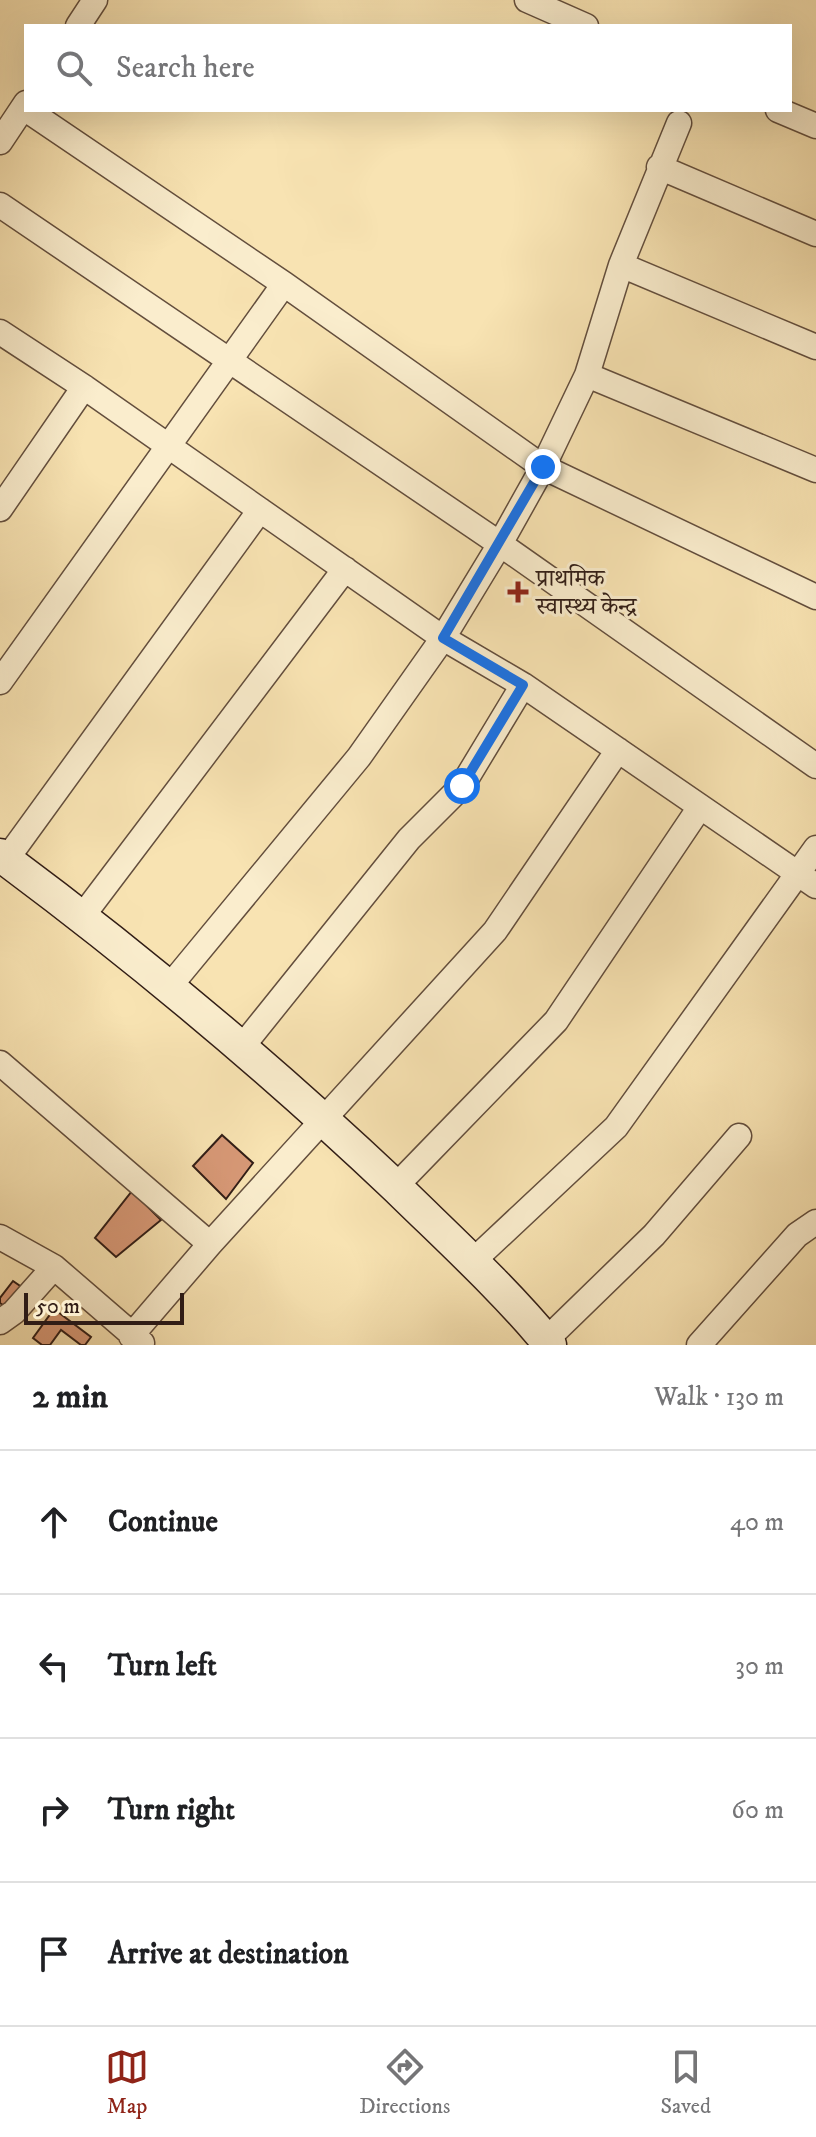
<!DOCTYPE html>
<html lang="en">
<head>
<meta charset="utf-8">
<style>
	:root { --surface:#fff; --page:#f6f6f6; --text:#202124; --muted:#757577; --line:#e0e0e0; --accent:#8f2418 }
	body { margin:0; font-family:"IM FELL DW Pica","Noto Serif Devanagari",serif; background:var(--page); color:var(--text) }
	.scale { position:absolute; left:24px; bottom:20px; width:160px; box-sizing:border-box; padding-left:8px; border:4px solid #311d16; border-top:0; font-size:22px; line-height:28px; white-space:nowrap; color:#311d16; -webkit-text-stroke:6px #faedcd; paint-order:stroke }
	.stop { position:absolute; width:24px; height:24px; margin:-18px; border:6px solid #1a73e8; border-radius:50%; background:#fff }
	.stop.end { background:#1a73e8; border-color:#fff; box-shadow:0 2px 8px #0008 }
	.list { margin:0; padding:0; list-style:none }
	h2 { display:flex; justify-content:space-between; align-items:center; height:104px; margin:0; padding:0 32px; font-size:34px }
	h2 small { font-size:26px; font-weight:400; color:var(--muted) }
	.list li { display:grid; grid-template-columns:52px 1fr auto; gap:24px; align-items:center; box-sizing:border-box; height:144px; padding:0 32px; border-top:2px solid var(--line) }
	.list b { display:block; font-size:30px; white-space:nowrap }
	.list em { font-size:26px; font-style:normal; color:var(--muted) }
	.icon { flex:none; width:44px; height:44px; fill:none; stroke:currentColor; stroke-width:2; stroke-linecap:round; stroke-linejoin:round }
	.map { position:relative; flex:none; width:816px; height:1345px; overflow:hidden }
	.search { position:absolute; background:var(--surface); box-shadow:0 8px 32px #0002; left:24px; right:24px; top:24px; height:88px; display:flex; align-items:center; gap:20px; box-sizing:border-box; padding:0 28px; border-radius:0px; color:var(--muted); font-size:30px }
	.sheet { height:680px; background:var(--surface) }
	nav { display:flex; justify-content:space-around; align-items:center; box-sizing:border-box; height:112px; border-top:2px solid var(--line); background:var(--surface); font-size:22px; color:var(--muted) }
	nav a { display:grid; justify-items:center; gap:4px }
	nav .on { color:var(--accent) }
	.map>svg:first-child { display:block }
</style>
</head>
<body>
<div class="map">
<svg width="816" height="1345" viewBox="0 0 816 1345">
	<rect width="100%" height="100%" fill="#f8e3b2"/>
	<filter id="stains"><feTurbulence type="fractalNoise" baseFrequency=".0025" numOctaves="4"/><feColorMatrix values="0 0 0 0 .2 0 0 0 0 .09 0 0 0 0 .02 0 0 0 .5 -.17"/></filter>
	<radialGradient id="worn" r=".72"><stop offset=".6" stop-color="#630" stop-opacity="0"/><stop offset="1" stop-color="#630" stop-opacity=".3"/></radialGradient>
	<!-- building -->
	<path fill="#d89977" stroke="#311d16" stroke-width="2" d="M222,1135L253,1163L226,1199L193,1166Z
		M132,1191L161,1220L116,1257L95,1238Z
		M13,1281L23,1288L7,1308L0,1303V1298Z
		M54,1309L91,1337L85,1345H81L61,1330L50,1345H42L33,1338Z"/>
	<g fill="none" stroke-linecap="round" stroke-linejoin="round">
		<defs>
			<path id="street" d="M527,0L586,26
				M78,26L95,0
				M27,110L284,284L543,467L816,597
				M778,110L816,126
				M0,142L26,103
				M659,167L816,234
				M0,205L500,544L816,766
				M621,265L816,347
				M0,332L84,387L443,638L523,685L816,886
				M587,375L816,470
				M0,509L84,387
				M0,682L284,284
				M6,860L260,510
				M81,918L345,569
				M169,987L359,757L443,638L500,544L543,467L587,375L621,265L679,123
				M241,1048L409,839L462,786L523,685
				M0,1063L210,1244
				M395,1187L556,1021L700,807
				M0,1237L54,1267L142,1343
				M473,1261L616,1127L816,848
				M0,1322L14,1312L54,1267
				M131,1336L210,1244L495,931L618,750
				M546,1340L654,1235L739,1136
				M699,1345L797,1235L816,1222"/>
			<path id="secondary" d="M0,855C139,958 271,1069 397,1188C449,1239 504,1289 550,1345"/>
		</defs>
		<!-- street casing -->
		<use href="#street" stroke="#634e3d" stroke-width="27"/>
		<!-- secondary casing -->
		<use href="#secondary" stroke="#311d16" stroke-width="35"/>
		<!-- street -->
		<use href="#street" stroke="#faedcd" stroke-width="24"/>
		<!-- secondary -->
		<use href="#secondary" stroke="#faedcd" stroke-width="32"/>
	</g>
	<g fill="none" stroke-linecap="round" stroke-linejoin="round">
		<!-- route -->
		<path stroke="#1a73e8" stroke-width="10" d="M462,786L523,685L443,638L543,467"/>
	</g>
	<!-- markers -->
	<path fill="#8f2418" stroke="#faedcd" stroke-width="3" d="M514 580h8v8h8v8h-8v8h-8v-8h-8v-8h8z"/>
	<g text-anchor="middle" stroke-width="6" stroke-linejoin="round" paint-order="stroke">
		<!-- poi labels -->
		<g font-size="24" fill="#311d16" stroke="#faedcd" text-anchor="start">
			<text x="536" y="586">प्राथमिक<tspan x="536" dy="28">स्वास्थ्य केन्द्र</tspan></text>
		</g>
	</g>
	<rect width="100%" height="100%" filter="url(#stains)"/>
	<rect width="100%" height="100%" fill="url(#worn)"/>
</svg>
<div class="scale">50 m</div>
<div class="stop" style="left:462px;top:786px"></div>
<div class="stop end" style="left:543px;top:467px"></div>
<div class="search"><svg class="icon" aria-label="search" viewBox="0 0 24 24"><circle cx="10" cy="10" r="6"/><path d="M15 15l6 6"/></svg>Search here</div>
</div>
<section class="sheet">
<h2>2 min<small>Walk · 130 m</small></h2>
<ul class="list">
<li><svg class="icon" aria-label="ahead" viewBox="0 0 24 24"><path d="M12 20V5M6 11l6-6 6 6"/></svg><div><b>Continue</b></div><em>40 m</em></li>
<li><svg class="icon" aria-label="left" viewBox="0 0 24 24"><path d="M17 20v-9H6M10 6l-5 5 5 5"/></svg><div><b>Turn left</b></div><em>30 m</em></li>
<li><svg class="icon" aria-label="right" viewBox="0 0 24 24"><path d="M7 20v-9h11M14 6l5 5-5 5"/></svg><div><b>Turn right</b></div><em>60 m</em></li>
<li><svg class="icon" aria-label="arrive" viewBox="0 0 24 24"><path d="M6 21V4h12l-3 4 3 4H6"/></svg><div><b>Arrive at destination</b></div></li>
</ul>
</section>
<nav>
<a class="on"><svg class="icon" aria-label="map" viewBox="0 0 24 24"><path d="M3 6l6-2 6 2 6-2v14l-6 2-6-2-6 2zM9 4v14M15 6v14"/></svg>Map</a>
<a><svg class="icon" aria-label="directions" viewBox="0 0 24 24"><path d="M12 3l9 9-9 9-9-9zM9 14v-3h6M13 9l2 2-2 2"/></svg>Directions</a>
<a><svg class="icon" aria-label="saved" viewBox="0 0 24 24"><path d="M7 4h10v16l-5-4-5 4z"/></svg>Saved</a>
</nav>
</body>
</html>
